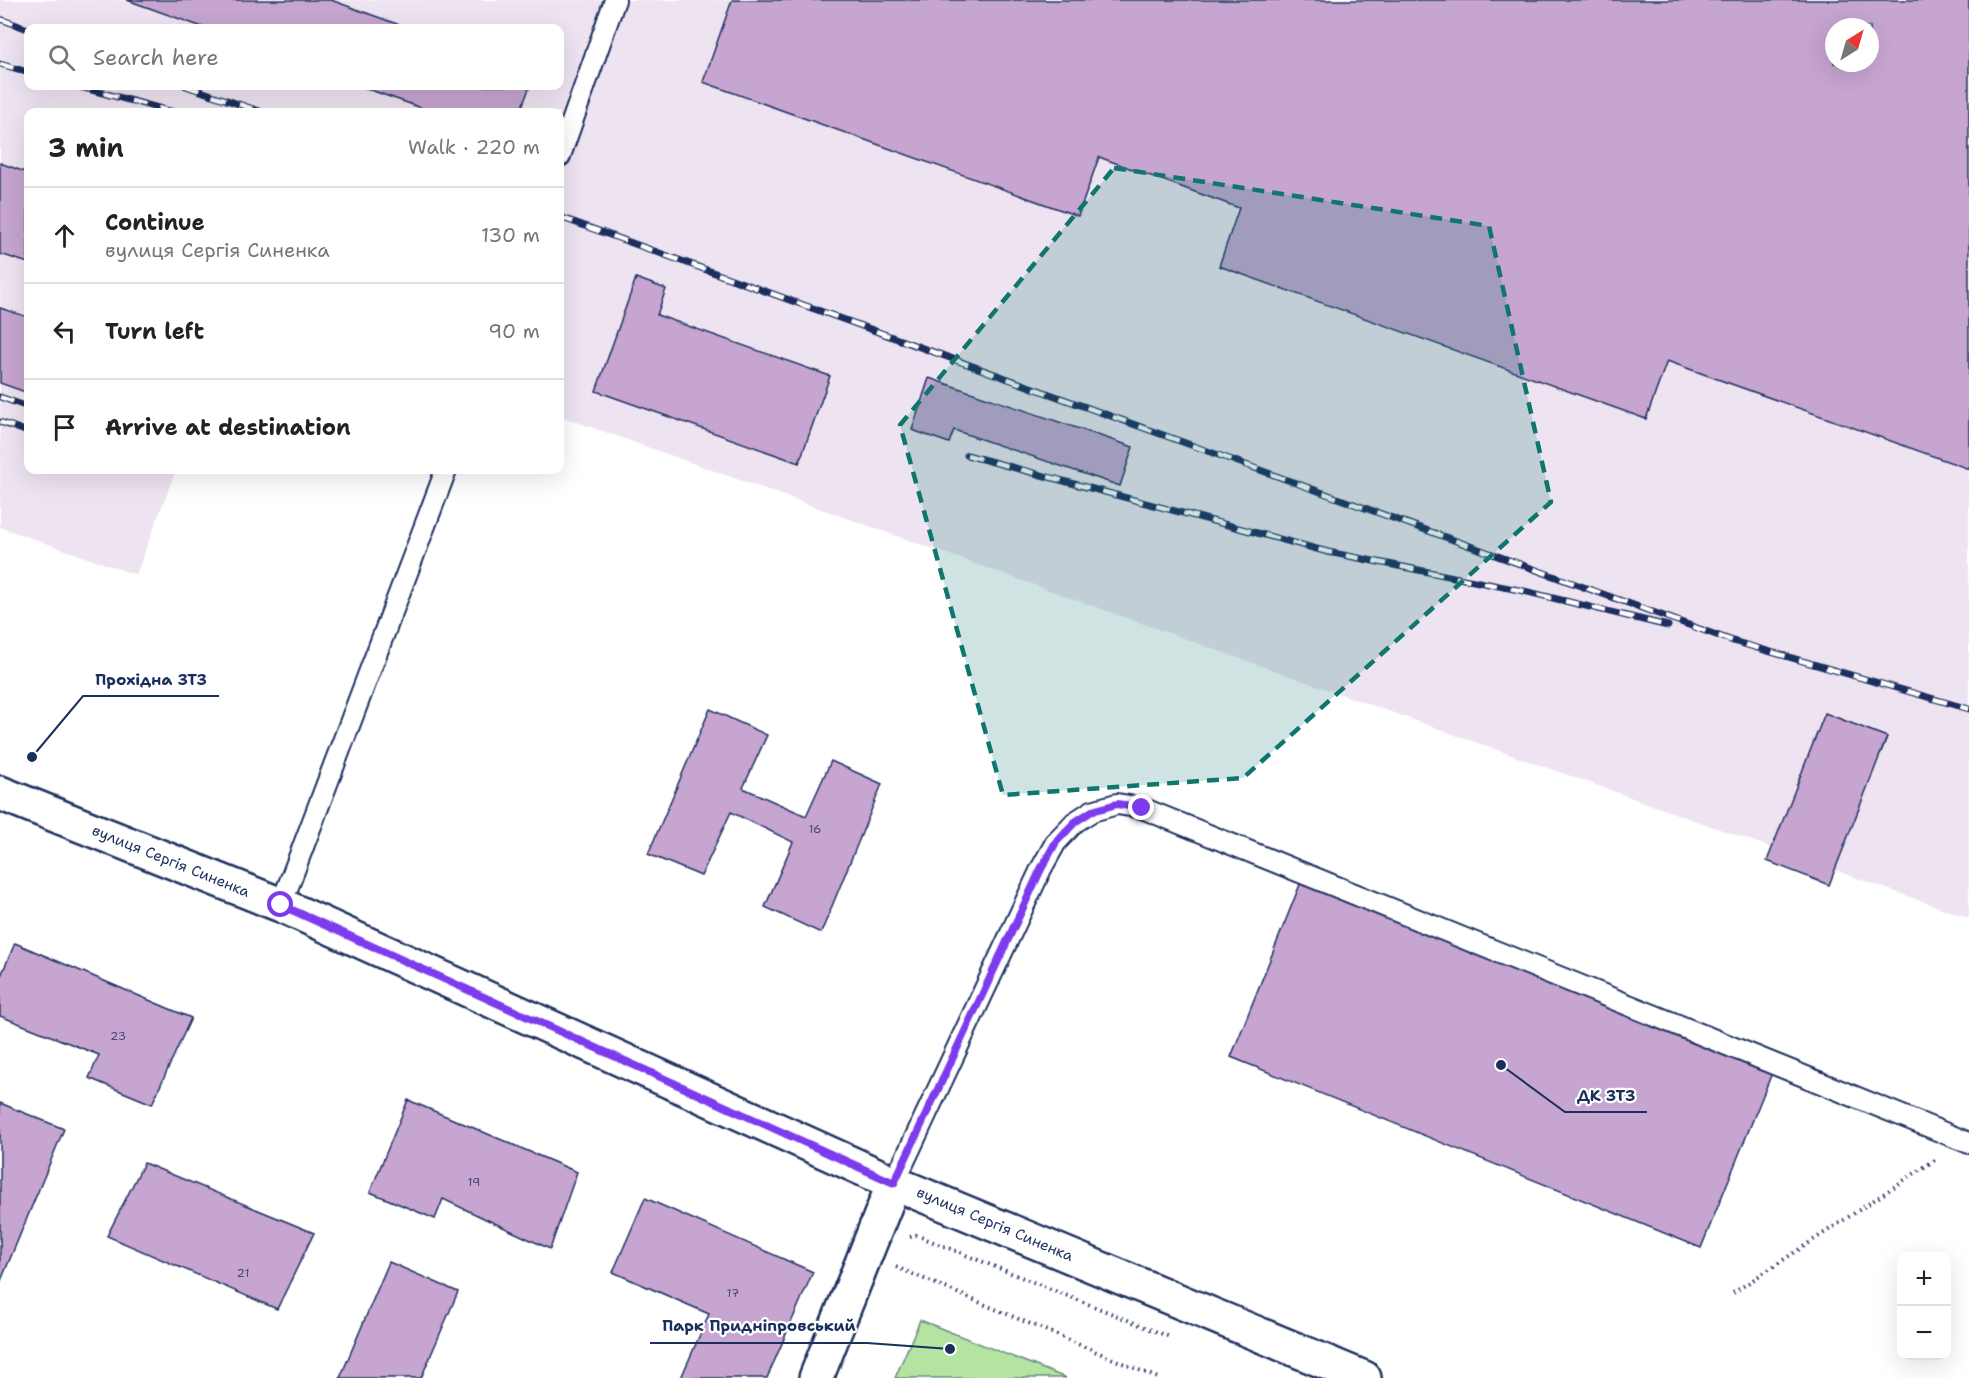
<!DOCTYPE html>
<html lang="en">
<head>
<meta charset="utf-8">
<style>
	:root { --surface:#fff; --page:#f2f2f2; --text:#222; --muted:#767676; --line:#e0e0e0 }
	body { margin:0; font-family:"Shantell Sans",sans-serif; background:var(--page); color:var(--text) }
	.controls { position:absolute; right:18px; bottom:18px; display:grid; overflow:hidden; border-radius:12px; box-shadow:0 6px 24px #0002 }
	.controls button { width:54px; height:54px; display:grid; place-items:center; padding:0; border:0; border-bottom:2px solid var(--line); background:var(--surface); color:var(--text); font:30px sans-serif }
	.compass { position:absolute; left:1825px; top:18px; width:54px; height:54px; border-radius:50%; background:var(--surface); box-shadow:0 6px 24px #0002; rotate:37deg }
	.stop { position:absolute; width:18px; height:18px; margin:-14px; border:4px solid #7c3aed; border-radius:50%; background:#fff }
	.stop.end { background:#7c3aed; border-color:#fff; box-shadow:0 2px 6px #0008 }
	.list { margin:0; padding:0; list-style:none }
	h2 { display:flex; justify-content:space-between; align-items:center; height:78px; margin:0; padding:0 24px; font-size:26px }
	h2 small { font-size:20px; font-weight:400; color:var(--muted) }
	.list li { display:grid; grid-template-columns:39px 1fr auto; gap:18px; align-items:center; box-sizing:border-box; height:96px; padding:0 24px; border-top:2px solid var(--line) }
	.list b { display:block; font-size:22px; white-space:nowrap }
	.list p { margin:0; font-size:20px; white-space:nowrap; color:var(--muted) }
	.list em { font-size:20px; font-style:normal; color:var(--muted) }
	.icon { flex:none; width:33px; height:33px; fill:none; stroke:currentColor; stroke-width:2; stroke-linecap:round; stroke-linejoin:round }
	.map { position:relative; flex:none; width:1969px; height:1378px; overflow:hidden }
	.search { position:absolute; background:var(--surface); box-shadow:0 6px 24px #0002; left:24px; top:24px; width:540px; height:66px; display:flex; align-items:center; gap:15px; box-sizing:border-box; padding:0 21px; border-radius:12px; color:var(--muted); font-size:22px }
	.panel { position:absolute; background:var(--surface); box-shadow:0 6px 24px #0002; left:24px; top:108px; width:540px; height:366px; border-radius:12px }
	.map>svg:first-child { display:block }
</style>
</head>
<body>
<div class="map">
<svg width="1969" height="1378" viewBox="0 0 1969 1378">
	<rect width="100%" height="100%" fill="#fff"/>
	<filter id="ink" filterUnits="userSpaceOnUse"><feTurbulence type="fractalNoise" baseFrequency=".0167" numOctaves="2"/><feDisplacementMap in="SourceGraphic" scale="12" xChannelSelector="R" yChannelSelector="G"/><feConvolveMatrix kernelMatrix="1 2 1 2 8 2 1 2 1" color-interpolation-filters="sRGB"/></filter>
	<g filter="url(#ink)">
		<!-- built -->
		<path fill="#eee4f1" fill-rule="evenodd" d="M0,0H1969V918L560,416V112H28V470H176L136,575L0,527ZM1834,27H1870V63H1834ZM28,28H560V86H28Z"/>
		<!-- green -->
		<path fill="#b5e3a2" stroke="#688980" stroke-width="1.5" d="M920,1320L1066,1378H895Z"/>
		<!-- building -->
		<path fill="#c6a5d0" stroke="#1b2f5e" stroke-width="1.5" fill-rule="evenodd" d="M127,0H331L408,28H205Z
			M732,0H1969V469L1667,361L1646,419L1219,266L1239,208L1099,157L1078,216L703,82ZM1834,27H1870V63H1834Z
			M359,86H530L520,112H433Z
			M0,163L28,173V263L0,254Z
			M636,278L666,289L657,315L830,376L799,463L596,391Z
			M0,308L28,317V393L0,383Z
			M929,378L1133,447L1120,486L954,430L949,443L912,430Z
			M710,709L767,735L743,788L806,816L831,761L882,784L821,933L765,907L793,842L731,812L701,876L648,854Z
			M1825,713L1887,737L1829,885L1767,861Z
			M1301,882L1772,1073L1701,1248L1231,1057Z
			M15,943L191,1018L152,1104L89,1078L99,1055L0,1016V978Z
			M408,1100L577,1172L550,1249L443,1199L435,1219L370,1192Z
			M0,1103L64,1129L0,1283Z
			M144,1163L314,1233L277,1309L107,1236Z
			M645,1198L813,1272L767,1378H681L709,1314L613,1272Z
			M389,1262L458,1292L421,1378H340Z"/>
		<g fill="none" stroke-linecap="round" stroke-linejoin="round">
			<defs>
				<path id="lane" d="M560,156L615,0
					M281,905L446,470
					M894,1183L1041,869L1056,842L1075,822L1092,811L1117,804L1142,808L1969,1143"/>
				<path id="street" d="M816,1378L894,1183"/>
				<path id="secondary" d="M0,793L281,905L894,1183L1364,1378"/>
			</defs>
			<!-- lane casing -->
			<use href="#lane" stroke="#1b2f5e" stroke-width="24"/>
			<!-- street casing -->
			<use href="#street" stroke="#1b2f5e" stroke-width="38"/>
			<!-- secondary casing -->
			<use href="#secondary" stroke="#1b2f5e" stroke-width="38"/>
			<!-- path -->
			<path stroke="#1b2f5e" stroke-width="4" stroke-dasharray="1.5 4.5" stroke-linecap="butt" d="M910,1237L916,1235L1170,1337
				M896,1267L1158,1378
				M1733,1293L1938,1158"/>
			<!-- lane -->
			<use href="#lane" stroke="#fff" stroke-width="20"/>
			<!-- street -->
			<use href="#street" stroke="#fff" stroke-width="33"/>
			<!-- secondary -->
			<use href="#secondary" stroke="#fff" stroke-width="33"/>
			<defs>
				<path id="rail" d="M0,19L28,29
					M0,64L28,72
					M77,86L173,112
					M186,86L262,112
					M560,217L1733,641L1969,709
					M0,397L28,407
					M0,422L28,432
					M967,455L1328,552L1524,591L1668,626"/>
			</defs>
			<!-- rail casing -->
			<use href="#rail" stroke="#1b2f5e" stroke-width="7"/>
			<!-- rail -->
			<use href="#rail" stroke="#fff" stroke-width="4.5" stroke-dasharray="14" stroke-linecap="butt"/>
		</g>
	</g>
	<g fill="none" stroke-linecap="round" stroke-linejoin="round" filter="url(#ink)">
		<!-- route -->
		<path stroke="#7c3aed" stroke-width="8" d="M281,905L894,1183L1041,869L1056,842L1075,822L1092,811L1117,804L1142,808"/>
	</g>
	<!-- marked area -->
	<path fill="#0f766e" fill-opacity="0.2" stroke="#0f766e" stroke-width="4.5" stroke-dasharray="12 8" stroke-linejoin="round" d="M1114,168L1489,226L1551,502L1243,778L1003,795L900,425Z"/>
	<g text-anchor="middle" stroke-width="4.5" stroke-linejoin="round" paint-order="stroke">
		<!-- number labels -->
		<g font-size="12" fill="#464c7a">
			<text x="815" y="833">16</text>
			<text x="118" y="1040">23</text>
			<text x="474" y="1186">19</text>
			<text x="243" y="1277">21</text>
			<text x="733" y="1297">17</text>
		</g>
		<!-- street labels -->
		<g font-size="15" fill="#1b2f5e" stroke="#fff">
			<text transform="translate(171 861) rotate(22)" y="5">вулиця Сергія Синенка</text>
			<text transform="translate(995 1224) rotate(23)" y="5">вулиця Сергія Синенка</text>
		</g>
	</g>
	<!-- callouts -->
	<path fill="none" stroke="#1b2f5e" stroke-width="2" d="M32 757L83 696H219M1501 1065L1565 1112H1647M950 1349L867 1343H650"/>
	<g fill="#1b2f5e" stroke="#fff" stroke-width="2">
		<circle cx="32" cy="757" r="6"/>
		<circle cx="1501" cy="1065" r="6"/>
		<circle cx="950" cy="1349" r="6"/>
	</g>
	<g font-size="16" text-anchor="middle" font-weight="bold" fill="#1b2f5e" stroke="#fff" stroke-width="4.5" stroke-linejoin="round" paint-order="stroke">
		<text x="151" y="685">Прохідна ЗТЗ</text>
		<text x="1606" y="1101">ДК ЗТЗ</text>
		<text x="759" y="1331">Парк Придніпровський</text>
	</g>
</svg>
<div class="controls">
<button>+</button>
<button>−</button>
</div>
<svg class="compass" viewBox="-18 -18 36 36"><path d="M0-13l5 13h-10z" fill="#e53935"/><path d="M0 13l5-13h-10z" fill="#767676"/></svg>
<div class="stop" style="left:281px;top:905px"></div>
<div class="stop end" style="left:1142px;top:808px"></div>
<div class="search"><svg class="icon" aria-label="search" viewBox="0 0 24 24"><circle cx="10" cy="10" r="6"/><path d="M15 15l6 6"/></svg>Search here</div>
<section class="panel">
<h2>3 min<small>Walk · 220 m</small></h2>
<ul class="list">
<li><svg class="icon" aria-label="ahead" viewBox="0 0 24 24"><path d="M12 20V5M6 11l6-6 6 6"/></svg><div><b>Continue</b><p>вулиця Сергія Синенка</p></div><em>130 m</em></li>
<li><svg class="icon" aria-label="left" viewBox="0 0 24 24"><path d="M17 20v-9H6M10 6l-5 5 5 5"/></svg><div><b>Turn left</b></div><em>90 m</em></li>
<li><svg class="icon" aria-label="arrive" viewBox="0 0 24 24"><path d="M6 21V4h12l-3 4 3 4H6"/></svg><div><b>Arrive at destination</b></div></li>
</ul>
</section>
</div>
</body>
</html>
